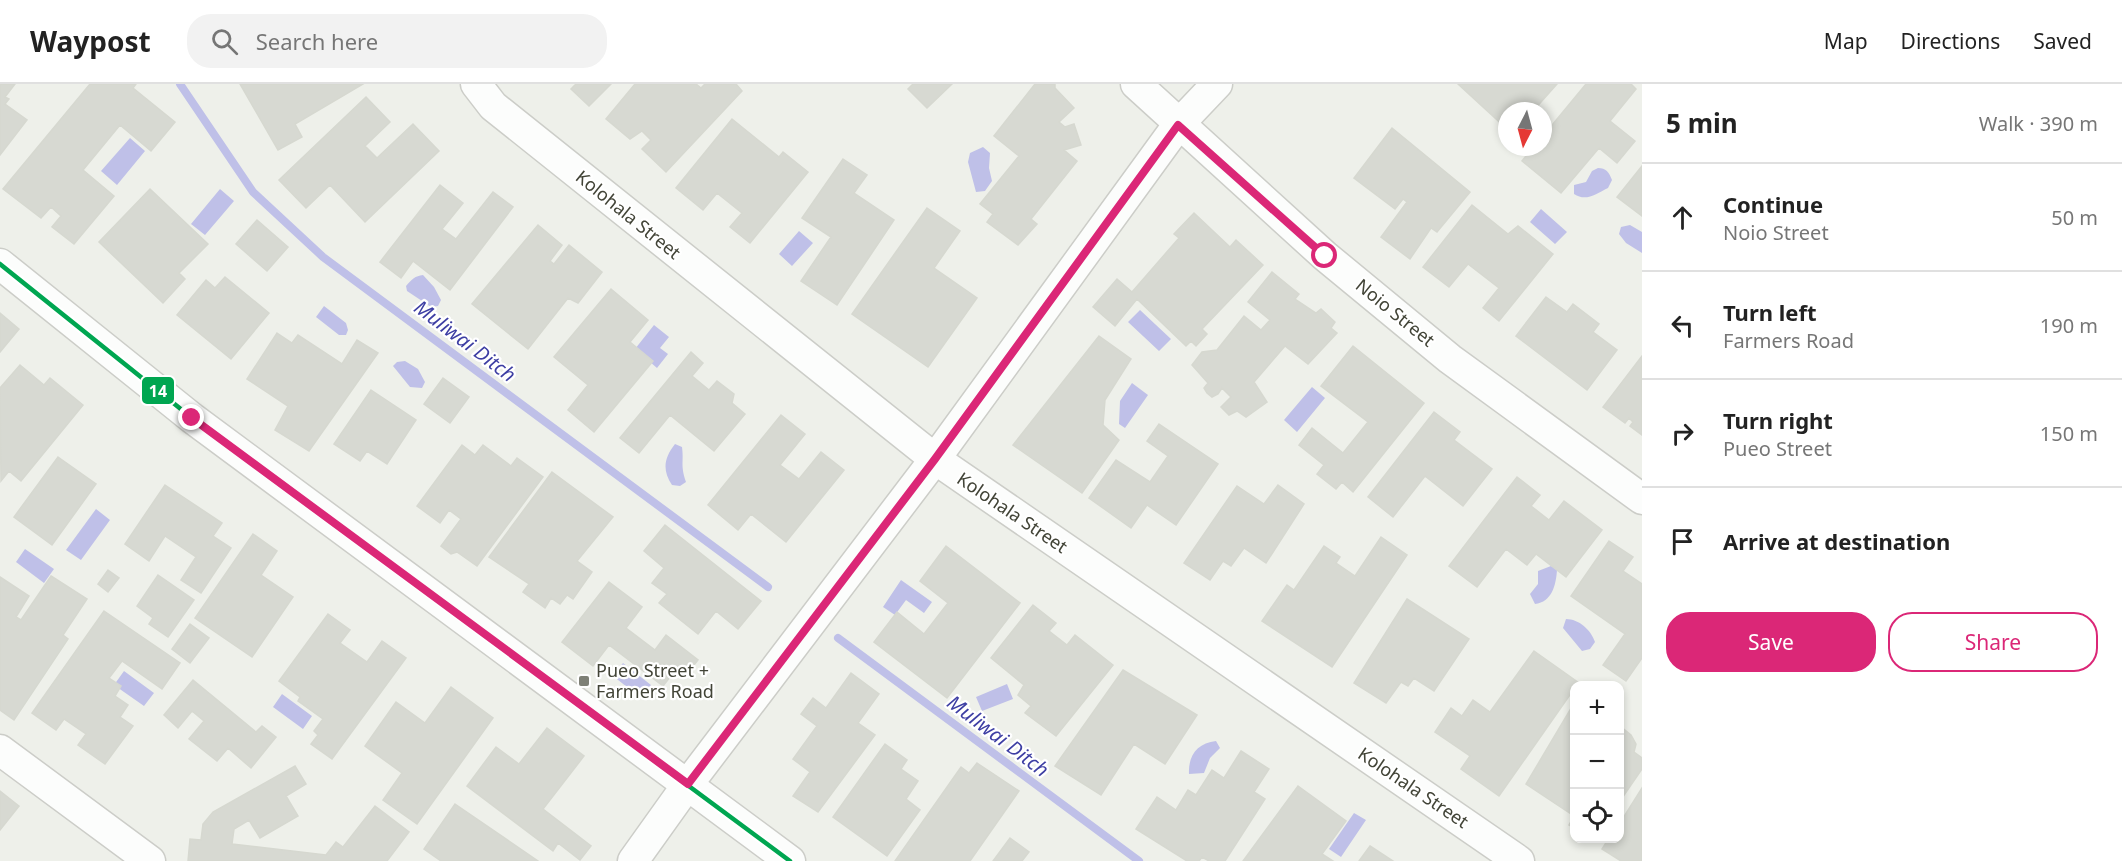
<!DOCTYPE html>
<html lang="en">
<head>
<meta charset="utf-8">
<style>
	:root { --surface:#fff; --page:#f2f2f2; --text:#222; --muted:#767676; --line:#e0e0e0; --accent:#db2777 }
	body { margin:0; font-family:"Noto Sans",sans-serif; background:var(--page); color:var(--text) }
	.controls { position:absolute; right:18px; bottom:18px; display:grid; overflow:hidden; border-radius:12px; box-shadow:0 3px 9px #0003 }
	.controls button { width:54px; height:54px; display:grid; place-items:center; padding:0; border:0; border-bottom:2px solid var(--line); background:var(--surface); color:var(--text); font:30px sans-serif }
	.compass { position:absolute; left:1498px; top:18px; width:54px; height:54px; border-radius:50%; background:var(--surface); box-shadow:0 3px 9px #0003; rotate:186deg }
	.stop { position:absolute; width:18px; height:18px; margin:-14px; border:4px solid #db2777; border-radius:50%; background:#fff }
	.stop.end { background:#db2777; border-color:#fff; box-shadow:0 2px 6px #0008 }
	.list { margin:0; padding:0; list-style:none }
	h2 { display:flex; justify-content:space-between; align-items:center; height:78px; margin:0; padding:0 24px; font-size:26px }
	h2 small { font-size:20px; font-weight:400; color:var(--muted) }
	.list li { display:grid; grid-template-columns:39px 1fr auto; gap:18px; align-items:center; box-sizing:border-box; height:108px; padding:0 24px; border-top:2px solid var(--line) }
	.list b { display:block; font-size:22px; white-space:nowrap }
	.list p { margin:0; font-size:20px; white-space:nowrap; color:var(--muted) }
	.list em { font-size:20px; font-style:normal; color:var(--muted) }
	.actions { display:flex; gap:12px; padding:18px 24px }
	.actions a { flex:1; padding:14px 0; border:2px solid var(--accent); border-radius:24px; text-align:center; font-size:21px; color:var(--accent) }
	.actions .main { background:var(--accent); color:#fff }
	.icon { flex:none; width:33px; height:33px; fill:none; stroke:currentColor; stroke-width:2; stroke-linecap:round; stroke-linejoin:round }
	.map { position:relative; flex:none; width:1642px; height:777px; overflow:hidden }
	header { display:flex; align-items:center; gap:36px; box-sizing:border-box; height:84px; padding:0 30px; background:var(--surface); border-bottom:2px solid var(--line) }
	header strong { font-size:28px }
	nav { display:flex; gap:33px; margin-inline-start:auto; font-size:21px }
	.search { width:420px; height:54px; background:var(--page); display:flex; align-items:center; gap:15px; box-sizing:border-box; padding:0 21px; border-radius:24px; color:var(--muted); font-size:22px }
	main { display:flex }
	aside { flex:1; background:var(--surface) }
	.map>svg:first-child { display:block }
</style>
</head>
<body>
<header>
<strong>Waypost</strong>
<div class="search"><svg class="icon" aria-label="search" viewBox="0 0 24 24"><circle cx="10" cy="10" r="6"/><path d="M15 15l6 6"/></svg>Search here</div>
<nav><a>Map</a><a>Directions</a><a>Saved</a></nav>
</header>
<main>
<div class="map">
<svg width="1642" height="777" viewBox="0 0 1642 777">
	<rect width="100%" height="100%" fill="#eef0ea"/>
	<!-- water -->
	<path fill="#bfc0e8" d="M130,54L145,67L117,101L101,87Z
		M983,63L990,69L989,84L992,97L985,107L976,108L968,78L970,69Z
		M1598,84C1606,84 1609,88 1612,96L1608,104C1596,110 1586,118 1574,110V101L1586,98L1592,87Z
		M220,105L234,117L205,151L191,140Z
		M1541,125L1567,148L1555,160L1530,138Z
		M1630,141L1642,148V169L1626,159L1619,150L1621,143Z
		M799,147L813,159L792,182L779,170Z
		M423,191L434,203L441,216L438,222L431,223L407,207L406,202C412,195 415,192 423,191Z
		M324,222L346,239L348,246L346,251H339L316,233Z
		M1140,226L1171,255L1159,267L1128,238Z
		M654,241L669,253L660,264L668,270L657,284L635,265Z
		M405,277L418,285L425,298L422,304L410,303L393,282L397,278Z
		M1132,299L1148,311L1125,344L1119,340L1120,317Z
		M1312,303L1325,314L1297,348L1284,336Z
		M675,360L682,363C684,378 680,381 686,398L680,402L672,401C662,386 664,374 675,360Z
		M96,425L110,436L81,476L66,466Z
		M25,465L54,485L44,499L16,478Z
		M1551,482L1557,486C1556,501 1552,518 1535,520L1530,510L1538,500V487Z
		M901,496L932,518L924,529L906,516L895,531L883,523Z
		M1566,535C1579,535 1591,546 1595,558L1590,565L1582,567L1563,544Z
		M623,579L651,601L641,614L613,592Z
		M124,587L154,609L144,622L114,601Z
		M1007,600L1013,615L982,627L976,613Z
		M282,610L312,632L303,645L273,623Z
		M1216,657L1220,664L1210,674L1204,689L1189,690C1188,672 1197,659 1216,657Z
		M1354,729L1366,736L1341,773L1329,765Z"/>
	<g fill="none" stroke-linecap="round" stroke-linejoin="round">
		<!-- stream -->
		<path stroke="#bfc0e8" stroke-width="8" d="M180,0L253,108L323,173L768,503
			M838,554L1139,777"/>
	</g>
	<!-- building -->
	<path fill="#d7d9d2" stroke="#d6d8d0" stroke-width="1.5" d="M0,0H15L5,13L9,15L5,20L27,36L0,71Z
		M90,0H136L133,4L175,38L151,67L120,41L83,86L114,112L74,160L52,143L61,132L51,123L41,134L3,105Z
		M240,0H363L295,40L302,53L278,66Z
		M576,0H611L589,22L571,5Z
		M635,0H696L701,4L705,0H736L742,7L666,88L642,65L651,56L642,47L630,55L606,35Z
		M913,0H952L927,24L908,5Z
		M1035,0H1055V4L1074,24L1059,38L1065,43L1074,40L1081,61L1064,66L1077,77L1031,135L1037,140L1018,161L987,138L993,130L980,120L1019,72L994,52Z
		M1458,0H1557L1533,27H1507V45Z
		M1586,0H1631L1636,5L1610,37L1635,57L1617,79L1599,64L1561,109L1522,77L1533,63H1543V52Z
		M366,13L390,38L365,62L377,74L413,40L439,67L365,138L330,101L306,124L279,96Z
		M732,35L779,73L783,68L808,88L750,159L730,143L742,129L717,109L703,126L676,104Z
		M1392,44L1470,108L1437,148L1431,144L1410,175L1381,153L1407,118L1403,115L1395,125L1354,94Z
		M843,75L867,91L854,109L894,136L837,221L801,197L831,153L802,134Z
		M1642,82V132L1617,113Z
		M440,101L463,119L442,145L456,155L493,108L513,123L450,206L413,177L401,194L380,178Z
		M150,105L208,160L179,189L185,195L163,219L99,158Z
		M1472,121L1508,150L1518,142L1553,170L1499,237L1483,224L1499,204L1468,180L1449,203L1423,183Z
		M927,124L960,147L934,184L977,214L928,283L852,230Z
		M1194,129L1230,163L1236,156L1263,181L1202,245L1207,250L1196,262L1191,257L1186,262L1137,215L1115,242L1093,223L1117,195L1132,208L1179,154L1174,150Z
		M257,136L288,163L267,187L236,160Z
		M538,141L562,161L550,177L554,180L569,161L602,188L578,219L568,214L528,265L472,220Z
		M1272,188L1299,210L1295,215L1316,229L1321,225L1335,238L1331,244L1337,249L1308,280L1285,262L1254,298L1267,318L1246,333L1237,327L1229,331L1221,323L1231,313L1222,304L1218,310L1212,313L1207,309L1204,304L1208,299L1192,281L1202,268L1217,266L1244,232L1261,246L1270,236L1248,218Z
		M225,193L269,229L231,275L177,231L206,196L215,204Z
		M611,205L648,236L630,258L653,277L594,348L568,326L588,301L554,273Z
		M1546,213L1567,228L1573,220L1599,240L1593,248L1617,266L1587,306L1516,252Z
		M0,229L19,245L0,268Z
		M277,249L292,259L298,251L342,280L357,256L378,269L309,367L275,346L288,322L247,295Z
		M1099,252L1131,275L1105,316L1103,341L1119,356L1082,409L1013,361Z
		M1353,262L1424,319L1353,408L1342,398L1336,405L1317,390L1324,381L1299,361L1312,344L1343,369L1368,338L1321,302Z
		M691,268L703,279L692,292L709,306L717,297L734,310L732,319L745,330L714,367L670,331L639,369L620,354Z
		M1642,272V351L1630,342L1633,338L1629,334L1625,339L1603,323Z
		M20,281L44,301L50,294L83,321L21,397L9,387L1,397L0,304Z
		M443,294L469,313L450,339L424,320Z
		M371,306L416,336L387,380L367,367L360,377L334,360Z
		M1434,328L1460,348L1454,356L1492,385L1463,422L1425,392L1393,433L1368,413Z
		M781,331L805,350L780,381L799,395L821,368L844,386L786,458L751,430L738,446L708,421Z
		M1159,340L1218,380L1176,441L1147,421L1131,444L1089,414L1116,376L1150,398L1168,372L1147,357Z
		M462,361L475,371L483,361L511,382L517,374L543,393L477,482L457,468L451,470L441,462L461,435L449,426L440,439L417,422Z
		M58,373L96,400L52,461L14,433Z
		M552,388L613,433L577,477L592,488L573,515L567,511L560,520L551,514L545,524L523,508L529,500L489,473Z
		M1517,393L1540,411L1531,422L1549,436L1564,417L1602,446L1566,493L1536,470L1527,481L1506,465L1477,503L1449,482Z
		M165,401L222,439L213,452L231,464L201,509L181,496L196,473L165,452L149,477L125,460Z
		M1278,401L1304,420L1266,479L1244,464L1231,482L1223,477L1210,496L1184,479L1237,402L1264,420Z
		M665,441L761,517L738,545L716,527L698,550L659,519L667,510L652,499L664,484L644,467Z
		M253,450L277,467L261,491L293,513L252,573L195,534Z
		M1381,453L1407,471L1332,583L1262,537L1287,501L1294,506L1324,462L1340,473L1336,479L1355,492Z
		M1609,457L1633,473L1623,487L1642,500V574L1626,597L1603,581L1625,550L1571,512Z
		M946,462L1020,519L947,614L874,558L897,528L924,550L948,519L920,497Z
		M108,486L119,494L108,508L98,500Z
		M158,491L194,516L168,553L149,540L153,534L137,522Z
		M51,492L87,515L63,551L68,555L14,636L0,626V493L29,512L16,533L21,536Z
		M609,498L642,523L626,544L655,566L666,551L698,576L687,590L678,583L663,602L609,561L593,582L562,558Z
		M1407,515L1469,555L1434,607L1414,594L1408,602L1401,598L1386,619L1354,599Z
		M1033,521L1056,539L1049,547L1067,561L1075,551L1113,581L1056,652L1025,629L1031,622L1018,611L1024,601L991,574Z
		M104,527L180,579L162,605L122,577L109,594L121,602L115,612L128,621L120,633L133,642L105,680L78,661L86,650L64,635L56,646L32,629Z
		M328,530L350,546L340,559L367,578L382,557L406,574L332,675L311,660L318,651L314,647L323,635L298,617L300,613L279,597Z
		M190,540L209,554L190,579L172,565Z
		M1534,567L1579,599L1574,602V605L1499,712L1461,685L1470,672L1435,648L1451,624L1462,632L1473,616L1490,628Z
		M1123,586L1197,631L1165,680L1134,660L1101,711L1055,682Z
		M851,589L879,610L858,639L875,651L818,728L793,712L810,688L793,675L817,642L801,630L813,614L826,624Z
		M193,596L256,648L262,642L276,653L251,684L228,664L217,677L189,655L204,637L192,627L178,644L164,631Z
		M451,603L493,634L417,740L383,716L402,689L365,662L396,618L425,639Z
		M1570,626L1574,630V744L1569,741L1574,732L1526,700Z
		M1620,642L1631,651L1636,660L1634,668L1642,674V685L1620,717Z
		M547,644L584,672L543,725L591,762L580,776L558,759L553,767L467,702L496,663L519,680Z
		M885,660L907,676L901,685L918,697L906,715L920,726L887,772L833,733Z
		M1241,667L1269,685L1254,708L1265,715L1225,777H1209L1202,773L1199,777H1187L1136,745L1157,713L1176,726L1188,706L1196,711L1212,686L1224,694Z
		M977,679L1019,707L970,777H895L961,683L969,689Z
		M295,682L306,700L286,712L298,732L260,754L249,736L234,745L232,760L326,771L336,758L343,763L375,722L409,748L387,777H188L190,755L201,756L203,740L213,728Z
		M1298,702L1346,737L1322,770L1333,777H1243Z
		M1642,704V777H1621L1602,765L1609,754H1620V739Z
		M0,707L19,722L0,746Z
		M455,720L538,777H441L424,765Z
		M1010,754L1029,768L1022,777H993Z
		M1370,762L1393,777H1359Z"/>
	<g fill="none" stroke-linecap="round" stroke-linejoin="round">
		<defs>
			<path id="street" d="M476,0L493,22L935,375L1519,777
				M1136,0L1325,172L1450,275L1642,415
				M0,180L192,334L790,777
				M0,666L150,777
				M633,777L688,700L935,375L1178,41L1217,0"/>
		</defs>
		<!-- street casing -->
		<use href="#street" stroke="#cccdc8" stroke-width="33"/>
		<!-- street -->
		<use href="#street" stroke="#fcfdfc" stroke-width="30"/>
		<defs>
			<path id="bus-1" d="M0,180L192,334L790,777"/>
		</defs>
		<!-- bus-1 casing -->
		<use href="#bus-1" stroke="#fff" stroke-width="9"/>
		<!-- bus-1 -->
		<use href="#bus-1" stroke="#00a651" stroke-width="4.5"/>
	</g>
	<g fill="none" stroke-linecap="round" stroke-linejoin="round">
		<!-- route -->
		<path stroke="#db2777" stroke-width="8" d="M192,334L688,700L935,375L1178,41L1325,172"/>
	</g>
	<!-- markers -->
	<rect fill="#7e8076" stroke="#fff" stroke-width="2" x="578" y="591" width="12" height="12" rx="3"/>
	<g text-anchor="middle" stroke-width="4.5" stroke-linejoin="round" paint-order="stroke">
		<!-- street labels -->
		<g font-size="18" fill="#424437" stroke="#fff">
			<text transform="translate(628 131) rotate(39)" y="6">Kolohala Street</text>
			<text transform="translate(1395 229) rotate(39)" y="6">Noio Street</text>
			<text transform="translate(1012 429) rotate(34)" y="6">Kolohala Street</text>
			<text transform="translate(1413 704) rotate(34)" y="6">Kolohala Street</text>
		</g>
		<!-- poi labels -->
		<g font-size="18" fill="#424437" stroke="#fff" text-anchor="start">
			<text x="596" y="593">Pueo Street +<tspan x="596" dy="21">Farmers Road</tspan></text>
		</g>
		<!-- water labels -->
		<g font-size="20" font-style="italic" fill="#3d3ea3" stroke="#fff">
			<text transform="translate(465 257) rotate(37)" y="7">Muliwai Ditch</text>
			<text transform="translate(998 652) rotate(37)" y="7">Muliwai Ditch</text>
		</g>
	</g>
	<rect stroke="#fff" stroke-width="2" x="141" y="292" width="34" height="29" rx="6" fill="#00a651"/>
	<g font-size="16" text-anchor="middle" font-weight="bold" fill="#fff">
		<text x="158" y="313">14</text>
	</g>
</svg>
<div class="controls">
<button>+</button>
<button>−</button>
<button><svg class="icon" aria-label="locate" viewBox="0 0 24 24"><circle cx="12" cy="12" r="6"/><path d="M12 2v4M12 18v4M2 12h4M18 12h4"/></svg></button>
</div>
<svg class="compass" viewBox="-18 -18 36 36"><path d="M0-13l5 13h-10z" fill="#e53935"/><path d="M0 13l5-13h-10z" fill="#767676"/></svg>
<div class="stop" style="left:1325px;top:172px"></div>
<div class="stop end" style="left:192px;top:334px"></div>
</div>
<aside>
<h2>5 min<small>Walk · 390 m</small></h2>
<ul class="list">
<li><svg class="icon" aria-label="ahead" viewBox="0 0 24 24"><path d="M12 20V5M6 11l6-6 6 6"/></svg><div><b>Continue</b><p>Noio Street</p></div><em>50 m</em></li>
<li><svg class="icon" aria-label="left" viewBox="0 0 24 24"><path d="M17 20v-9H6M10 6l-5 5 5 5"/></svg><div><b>Turn left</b><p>Farmers Road</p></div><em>190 m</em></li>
<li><svg class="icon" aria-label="right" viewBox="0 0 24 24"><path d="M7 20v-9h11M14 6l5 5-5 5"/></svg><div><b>Turn right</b><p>Pueo Street</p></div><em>150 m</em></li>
<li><svg class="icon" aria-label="arrive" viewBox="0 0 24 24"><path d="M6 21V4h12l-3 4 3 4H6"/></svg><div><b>Arrive at destination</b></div></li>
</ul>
<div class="actions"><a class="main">Save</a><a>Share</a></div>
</aside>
</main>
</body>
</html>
